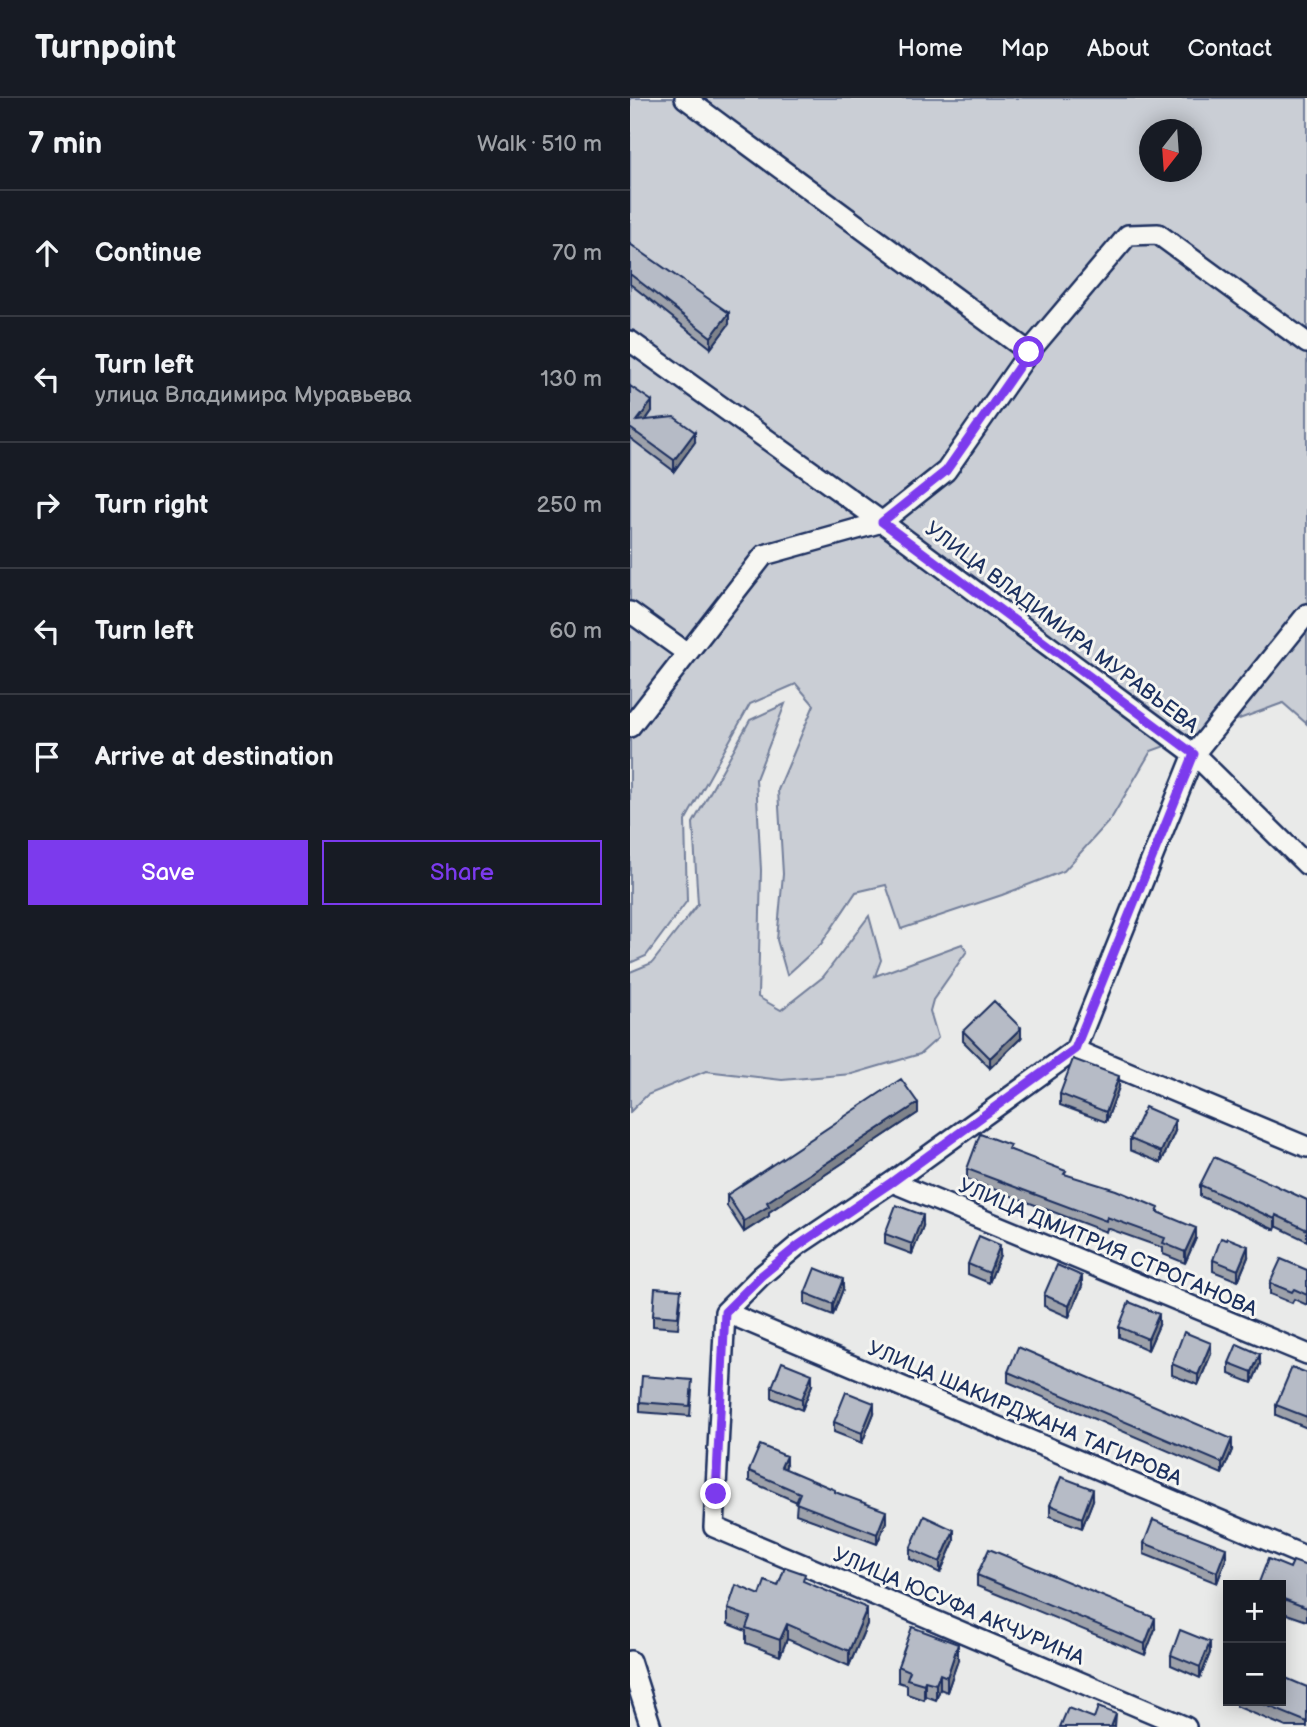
<!DOCTYPE html>
<html lang="en">
<head>
<meta charset="utf-8">
<style>
	:root { --surface:#171b24; --page:#20242c; --text:#f1f3f6; --muted:#9ea1a6; --line:#363941; --accent:#7c3aed }
	body { margin:0; font-family:"Balsamiq Sans",sans-serif; background:var(--page); color:var(--text) }
	.controls { position:absolute; right:21px; bottom:21px; display:grid; overflow:hidden; border-radius:0px; box-shadow:0 4px 18px #0003 }
	.controls button { width:63px; height:63px; display:grid; place-items:center; padding:0; border:0; border-bottom:2px solid var(--line); background:var(--surface); color:var(--text); font:35px sans-serif }
	.compass { position:absolute; left:509px; top:21px; width:63px; height:63px; border-radius:50%; background:var(--surface); box-shadow:0 4px 18px #0003; rotate:197deg }
	.stop { position:absolute; width:21px; height:21px; margin:-16px; border:5px solid #7c3aed; border-radius:50%; background:#fff }
	.stop.end { background:#7c3aed; border-color:#fff; box-shadow:0 2px 7px #0008 }
	.list { margin:0; padding:0; list-style:none }
	h2 { display:flex; justify-content:space-between; align-items:center; height:91px; margin:0; padding:0 28px; font-size:30px }
	h2 small { font-size:23px; font-weight:400; color:var(--muted) }
	.list li { display:grid; grid-template-columns:46px 1fr auto; gap:21px; align-items:center; box-sizing:border-box; height:126px; padding:0 28px; border-top:2px solid var(--line) }
	.list b { display:block; font-size:26px; white-space:nowrap }
	.list p { margin:0; font-size:23px; white-space:nowrap; color:var(--muted) }
	.list em { font-size:23px; font-style:normal; color:var(--muted) }
	.actions { display:flex; gap:14px; padding:21px 28px }
	.actions a { flex:1; padding:16px 0; border:2px solid var(--accent); border-radius:0px; text-align:center; font-size:24px; color:var(--accent) }
	.actions .main { background:var(--accent); color:#fff }
	.icon { flex:none; width:38px; height:38px; fill:none; stroke:currentColor; stroke-width:2; stroke-linecap:round; stroke-linejoin:round }
	.map { position:relative; flex:none; width:677px; height:1629px; overflow:hidden }
	header { display:flex; align-items:center; gap:42px; box-sizing:border-box; height:98px; padding:0 35px; background:var(--surface); border-bottom:2px solid var(--line) }
	header strong { font-size:33px }
	nav { display:flex; gap:38px; margin-inline-start:auto; font-size:24px }
	main { display:flex }
	aside { flex:1; background:var(--surface) }
	.map>svg:first-child { display:block }
</style>
</head>
<body>
<header>
<strong>Turnpoint</strong>
<nav><a>Home</a><a>Map</a><a>About</a><a>Contact</a></nav>
</header>
<main>
<aside>
<h2>7 min<small>Walk · 510 m</small></h2>
<ul class="list">
<li><svg class="icon" aria-label="ahead" viewBox="0 0 24 24"><path d="M12 20V5M6 11l6-6 6 6"/></svg><div><b>Continue</b></div><em>70 m</em></li>
<li><svg class="icon" aria-label="left" viewBox="0 0 24 24"><path d="M17 20v-9H6M10 6l-5 5 5 5"/></svg><div><b>Turn left</b><p>улица Владимира Муравьева</p></div><em>130 m</em></li>
<li><svg class="icon" aria-label="right" viewBox="0 0 24 24"><path d="M7 20v-9h11M14 6l5 5-5 5"/></svg><div><b>Turn right</b></div><em>250 m</em></li>
<li><svg class="icon" aria-label="left" viewBox="0 0 24 24"><path d="M17 20v-9H6M10 6l-5 5 5 5"/></svg><div><b>Turn left</b></div><em>60 m</em></li>
<li><svg class="icon" aria-label="arrive" viewBox="0 0 24 24"><path d="M6 21V4h12l-3 4 3 4H6"/></svg><div><b>Arrive at destination</b></div></li>
</ul>
<div class="actions"><a class="main">Save</a><a>Share</a></div>
</aside>
<div class="map">
<svg width="677" height="1629" viewBox="0 0 677 1629">
	<rect width="100%" height="100%" fill="#e9eae9"/>
	<filter id="ink" filterUnits="userSpaceOnUse"><feTurbulence type="fractalNoise" baseFrequency=".0143" numOctaves="2"/><feDisplacementMap in="SourceGraphic" scale="14" xChannelSelector="R" yChannelSelector="G"/><feConvolveMatrix kernelMatrix="1 2 1 2 8 2 1 2 1" color-interpolation-filters="sRGB"/></filter>
	<g filter="url(#ink)">
		<!-- green -->
		<path fill="#caced5" stroke="#727e9a" stroke-width="2" fill-rule="evenodd" d="M0,0H677V626L653,605L521,653L481,721L434,773L372,797L271,831L256,787L226,794L191,846L157,877L147,842L153,776L148,692L184,607L166,586L120,606L55,723L57,803L16,858L0,865ZM520,32H562V74H520Z
			M155,606L126,681L131,772L128,899L151,912L193,879L239,818L251,862L245,878L332,846L337,853L303,902L300,913L308,940L290,956L222,976L152,982L76,973L17,997L0,1014V874L22,865L68,806L63,725L120,622Z"/>
		<g fill="none" stroke-linecap="round" stroke-linejoin="round">
			<defs>
				<path id="minor" d="M55,0L399,254
					M0,243L252,424L564,656L677,767
					M0,514L57,555
					M0,629L134,457L252,424L316,373L399,254L498,137L528,136L677,245
					M445,952L677,1049
					M262,1084L677,1256
					M95,1214L677,1459
					M0,1563L21,1629
					M556,1629L84,1429L95,1214L131,1178L168,1147L262,1084L445,952L564,656L677,516"/>
			</defs>
			<!-- minor casing -->
			<use href="#minor" stroke="#1b2f5e" stroke-width="24"/>
			<!-- minor -->
			<use href="#minor" stroke="#f6f6f2" stroke-width="19"/>
		</g>
		<!-- wall -->
		<path fill="#9da1aa" stroke="#1b2f5e" stroke-width="2" d="M0,146L99,226L81,250L0,186Z
			M0,288L22,313L16,322L65,344L44,373L0,340Z
			M333,933L391,940L360,970L333,943Z
			M489,989L476,1024L430,1007V996Z
			M288,1015L139,1114V1118L114,1134L97,1108V1097Z
			M545,1033L531,1065L500,1052V1041Z
			M380,1052L436,1077L529,1114L566,1140L555,1165L533,1156V1150L477,1130L476,1134L337,1081V1071Z
			M570,1087L677,1102V1143L646,1128L645,1132L570,1098Z
			M293,1128L282,1156L255,1146V1136Z
			M370,1157L359,1185L338,1176V1166Z
			M618,1159L608,1183L583,1173V1162Z
			M677,1172V1207L664,1201L662,1205L640,1196V1185Z
			M452,1188L439,1219L414,1208V1197Z
			M213,1191L203,1217L175,1206V1195Z
			M51,1202L48,1230L23,1228V1217Z
			M529,1227L518,1252L489,1239V1229Z
			M581,1256L568,1287L542,1277V1266Z
			M599,1265L630,1266L622,1285L599,1276Z
			M378,1274L602,1352L592,1376L378,1284Z
			M677,1275V1330L646,1317V1307Z
			M182,1287L172,1312L142,1300V1289Z
			M62,1293L60,1318L10,1314V1304Z
			M244,1315L232,1345L204,1334V1324Z
			M156,1368L155,1371L205,1394L256,1424L247,1446L166,1416L167,1404L119,1383V1373Z
			M463,1402L452,1430L420,1418V1407Z
			M324,1443L310,1475L280,1461V1451Z
			M514,1445L596,1461L587,1485L514,1456Z
			M677,1468V1523L651,1514V1487L660,1470Z
			M347,1477L525,1531L515,1557L347,1488Z
			M175,1484L237,1526L219,1568L157,1541L150,1558L116,1545V1533L98,1526V1511L148,1488Z
			M580,1555L570,1580L541,1567V1557Z
			M328,1562L317,1594L310,1591L306,1602L295,1598L294,1602L277,1596V1587L268,1584V1568Z
			M677,1589V1629H656L606,1608V1603H651Z"/>
		<!-- shaded-wall -->
		<path fill="#7f838b" stroke="#1b2f5e" stroke-width="2" d="M99,215V226L81,250V239Z
			M22,303V313L7,334V323Z
			M65,334V344L44,373V362Z
			M391,930V940L360,970V960Z
			M489,978V989L476,1024V1014Z
			M288,1005V1015L139,1114V1118L114,1134V1123L137,1104Z
			M545,1022V1033L531,1065V1054Z
			M293,1117V1128L282,1156V1146Z
			M646,1117V1128L645,1132V1121Z
			M566,1130V1140L555,1165V1154Z
			M370,1147V1157L359,1185V1175Z
			M618,1148V1159L608,1183V1172Z
			M452,1178V1188L439,1219V1208Z
			M213,1181V1191L203,1217V1206Z
			M529,1216V1227L518,1252V1241Z
			M581,1245V1256L568,1287V1277Z
			M630,1256V1266L622,1285V1274Z
			M182,1276V1287L172,1312V1301Z
			M244,1305V1315L232,1345V1335Z
			M602,1341V1352L592,1376V1365Z
			M156,1358V1368L151,1380V1369Z
			M463,1391V1402L452,1430V1420Z
			M256,1413V1424L247,1446V1436Z
			M324,1432V1443L310,1475V1464Z
			M596,1450V1461L587,1485V1474Z
			M237,1510V1526L219,1568V1553Z
			M525,1520V1531L515,1557V1546Z
			M157,1526V1541L150,1558V1542Z
			M580,1544V1555L570,1580V1569Z
			M328,1546V1562L317,1594V1579Z
			M310,1576V1591L306,1602V1586Z
			M295,1583V1598L294,1602V1586Z
			M486,1616L485,1629H481Z"/>
		<!-- building -->
		<path fill="#b6bbc6" stroke="#1b2f5e" stroke-width="2" d="M0,146L99,215L81,239L0,176Z
			M0,288L22,303L7,323L44,319L65,334L44,362L0,330Z
			M364,903L391,930L360,960L333,933Z
			M443,961L489,978L476,1014L430,996Z
			M271,981L288,1005L137,1104L139,1108L114,1123L97,1097Z
			M515,1009L545,1022L531,1054L500,1041Z
			M350,1036L380,1047L378,1051L436,1073L434,1076L486,1092L529,1110L527,1114L566,1130L555,1154L533,1145L535,1140L477,1119L476,1123L337,1071Z
			M584,1059L677,1102V1132L646,1117L645,1121L570,1087Z
			M266,1107L293,1117L282,1146L255,1136Z
			M349,1138L370,1147L359,1175L338,1166Z
			M591,1140L597,1142L598,1140L618,1148L608,1172L583,1162Z
			M651,1161L677,1172V1197L664,1191L662,1194L640,1185Z
			M427,1167L452,1178L439,1208L414,1197Z
			M185,1170L213,1181L203,1206L175,1195Z
			M25,1190L51,1192L48,1219L23,1217Z
			M499,1204L529,1216L518,1241L489,1229Z
			M554,1234L581,1245L568,1277L542,1266Z
			M607,1246L630,1256L622,1274L599,1265Z
			M388,1249L602,1341L592,1365L378,1274Z
			M152,1264L182,1276L172,1301L142,1289Z
			M662,1269L677,1275V1319L646,1307Z
			M12,1278L62,1282L60,1308L10,1304Z
			M216,1294L244,1305L232,1335L204,1324Z
			M130,1347L156,1358L151,1369L205,1392V1394L256,1413L247,1436L166,1405L170,1395L119,1373Z
			M431,1379L463,1391L452,1420L420,1407Z
			M294,1418L324,1432L310,1464L280,1451Z
			M523,1422L596,1450L587,1474L514,1445Z
			M359,1451L525,1520L515,1546L347,1477Z
			M638,1461L660,1470L663,1463L677,1468V1510L651,1500V1487H628Z
			M155,1469L175,1476L173,1483L237,1510L219,1553L157,1526L150,1542L116,1530L120,1519L98,1511L106,1487L130,1497L135,1483L148,1488Z
			M282,1529L328,1546L317,1579L310,1576L306,1586L295,1583L294,1586L277,1581L280,1573L268,1568Z
			M550,1532L580,1544L570,1569L541,1557Z
			M651,1578L677,1589V1624L626,1603H651Z
			M468,1609L486,1616L481,1629H430L438,1610L464,1620Z"/>
	</g>
	<g fill="none" stroke-linecap="round" stroke-linejoin="round" filter="url(#ink)">
		<!-- route -->
		<path stroke="#7c3aed" stroke-width="9" d="M86,1396L95,1214L131,1178L169,1147L262,1084L445,951L564,656L252,424L316,373L399,254"/>
	</g>
	<g text-anchor="middle" stroke-width="6" stroke-linejoin="round" paint-order="stroke">
		<!-- street labels -->
		<g font-size="21" fill="#1b2f5e" stroke="#f6f6f2">
			<text transform="translate(432 529) rotate(37)" y="7">УЛИЦА ВЛАДИМИРА МУРАВЬЕВА</text>
			<text transform="translate(478 1149) rotate(23)" y="7">УЛИЦА ДМИТРИЯ СТРОГАНОВА</text>
			<text transform="translate(395 1315) rotate(23)" y="7">УЛИЦА ШАКИРДЖАНА ТАГИРОВА</text>
			<text transform="translate(329 1508) rotate(23)" y="7">УЛИЦА ЮСУФА АКЧУРИНА</text>
		</g>
	</g>
</svg>
<div class="controls">
<button>+</button>
<button>−</button>
</div>
<svg class="compass" viewBox="-18 -18 36 36"><path d="M0-13l5 13h-10z" fill="#e53935"/><path d="M0 13l5-13h-10z" fill="#9ea1a6"/></svg>
<div class="stop" style="left:399px;top:254px"></div>
<div class="stop end" style="left:86px;top:1396px"></div>
</div>
</main>
</body>
</html>
